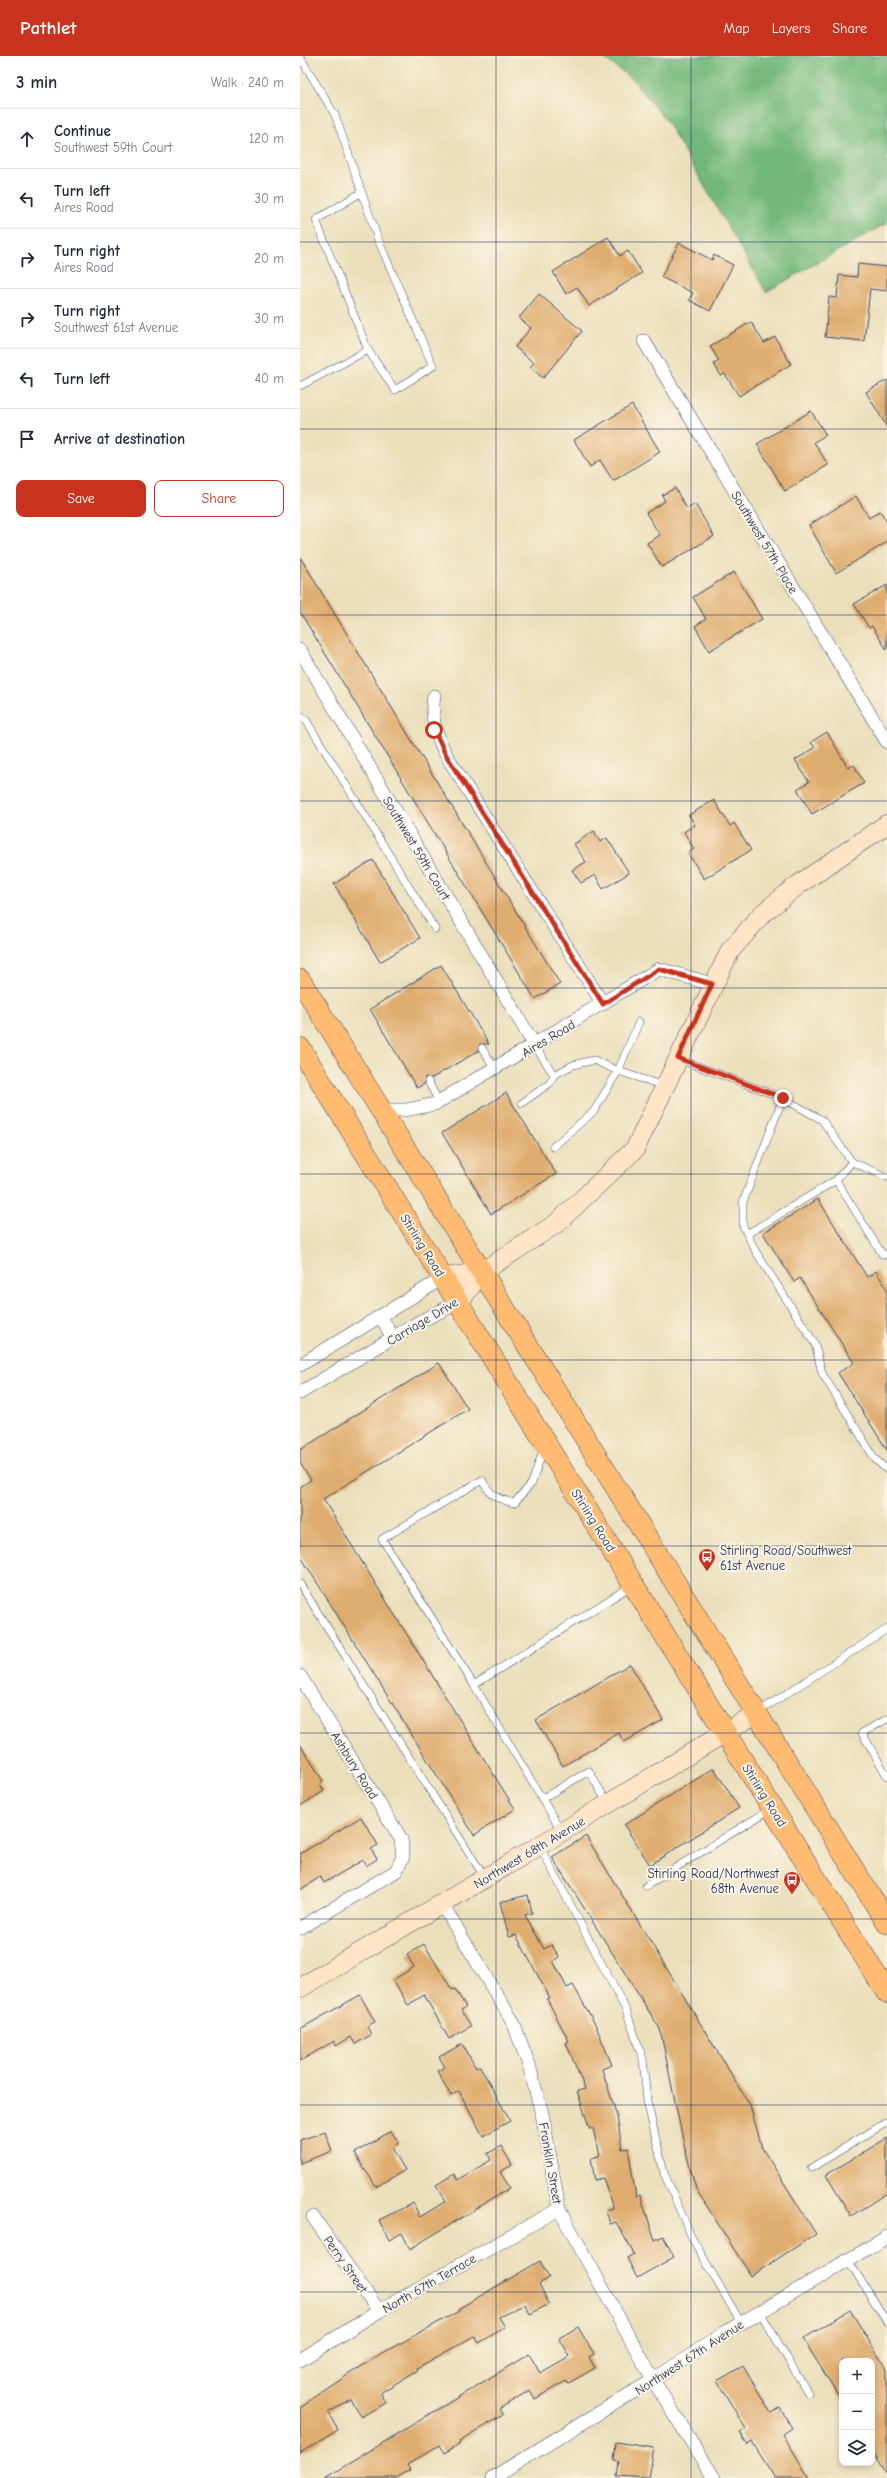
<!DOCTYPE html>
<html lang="en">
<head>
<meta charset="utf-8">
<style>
	:root { --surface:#fff; --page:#f6f6f7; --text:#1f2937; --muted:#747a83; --line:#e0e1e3; --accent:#c8321e }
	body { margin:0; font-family:"Comic Neue",sans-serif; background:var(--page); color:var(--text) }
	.controls { position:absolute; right:12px; bottom:12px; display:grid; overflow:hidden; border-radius:8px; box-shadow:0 2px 6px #0003 }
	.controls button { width:36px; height:36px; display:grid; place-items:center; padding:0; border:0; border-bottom:1px solid var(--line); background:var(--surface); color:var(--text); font:20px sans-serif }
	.stop { position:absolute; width:12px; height:12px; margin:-9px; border:3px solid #c8321e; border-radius:50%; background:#fff }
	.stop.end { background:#c8321e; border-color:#fff; box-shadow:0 1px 4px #0008 }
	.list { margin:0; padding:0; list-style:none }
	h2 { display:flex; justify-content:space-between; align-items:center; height:52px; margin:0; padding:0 16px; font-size:17px }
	h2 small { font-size:13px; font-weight:400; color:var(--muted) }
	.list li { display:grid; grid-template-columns:26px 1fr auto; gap:12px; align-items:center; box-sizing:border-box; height:60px; padding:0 16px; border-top:1px solid var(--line) }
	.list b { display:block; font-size:15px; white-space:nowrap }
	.list p { margin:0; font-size:13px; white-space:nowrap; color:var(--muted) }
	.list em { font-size:13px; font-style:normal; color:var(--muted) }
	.actions { display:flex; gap:8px; padding:12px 16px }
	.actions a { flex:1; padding:9px 0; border:1px solid var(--accent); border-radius:8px; text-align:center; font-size:14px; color:var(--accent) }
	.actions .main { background:var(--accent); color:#fff }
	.icon { flex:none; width:22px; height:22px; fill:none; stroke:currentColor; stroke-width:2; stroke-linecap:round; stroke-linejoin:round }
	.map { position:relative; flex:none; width:587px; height:2422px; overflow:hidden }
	header { display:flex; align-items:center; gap:24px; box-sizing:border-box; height:56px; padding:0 20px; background:var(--accent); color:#fff }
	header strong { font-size:19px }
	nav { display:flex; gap:22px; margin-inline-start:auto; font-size:14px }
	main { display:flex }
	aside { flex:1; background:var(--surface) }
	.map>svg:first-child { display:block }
</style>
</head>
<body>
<header>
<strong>Pathlet</strong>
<nav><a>Map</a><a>Layers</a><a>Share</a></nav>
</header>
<main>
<aside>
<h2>3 min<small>Walk · 240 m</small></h2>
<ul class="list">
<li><svg class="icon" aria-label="ahead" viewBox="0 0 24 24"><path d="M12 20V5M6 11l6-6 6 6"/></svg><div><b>Continue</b><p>Southwest 59th Court</p></div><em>120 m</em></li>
<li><svg class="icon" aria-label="left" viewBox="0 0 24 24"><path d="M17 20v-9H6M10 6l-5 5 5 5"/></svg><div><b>Turn left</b><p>Aires Road</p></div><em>30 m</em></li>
<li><svg class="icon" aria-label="right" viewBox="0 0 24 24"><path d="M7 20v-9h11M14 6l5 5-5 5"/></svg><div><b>Turn right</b><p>Aires Road</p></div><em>20 m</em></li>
<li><svg class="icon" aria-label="right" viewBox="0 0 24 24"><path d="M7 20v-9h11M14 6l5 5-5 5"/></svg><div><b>Turn right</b><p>Southwest 61st Avenue</p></div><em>30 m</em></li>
<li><svg class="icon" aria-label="left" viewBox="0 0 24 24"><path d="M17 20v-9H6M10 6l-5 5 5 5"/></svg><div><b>Turn left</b></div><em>40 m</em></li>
<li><svg class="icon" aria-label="arrive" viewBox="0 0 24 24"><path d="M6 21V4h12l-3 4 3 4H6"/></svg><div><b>Arrive at destination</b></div></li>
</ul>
<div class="actions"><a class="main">Save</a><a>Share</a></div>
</aside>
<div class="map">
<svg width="587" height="2422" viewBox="0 0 587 2422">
	<rect width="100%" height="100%" fill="#fcf5e5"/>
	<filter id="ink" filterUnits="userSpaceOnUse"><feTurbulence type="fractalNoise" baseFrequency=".025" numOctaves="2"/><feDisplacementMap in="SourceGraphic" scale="8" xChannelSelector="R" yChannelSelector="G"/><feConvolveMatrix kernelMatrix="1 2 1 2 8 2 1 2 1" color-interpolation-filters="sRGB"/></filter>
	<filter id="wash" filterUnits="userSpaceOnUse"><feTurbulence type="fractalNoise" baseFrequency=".012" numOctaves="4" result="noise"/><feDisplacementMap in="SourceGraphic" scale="16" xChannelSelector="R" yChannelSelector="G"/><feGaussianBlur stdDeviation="0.9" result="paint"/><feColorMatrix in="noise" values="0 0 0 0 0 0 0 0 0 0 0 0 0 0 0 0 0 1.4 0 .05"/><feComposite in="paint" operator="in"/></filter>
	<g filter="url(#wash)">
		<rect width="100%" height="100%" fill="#ebdfbb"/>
		<!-- forest -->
		<path fill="#72b77b" stroke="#46736c" d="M301,0H587V167L466,236L367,66L332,23Z"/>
		<g id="blocks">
			<!-- building -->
			<path fill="#e0ad70" d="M308,181L320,200L328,195L342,217L289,250L277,231L266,238L253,216Z
				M379,187L412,204L414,199L433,209L410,255L389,244L393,237L361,221Z
				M558,208L587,211V235L570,233L564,285L525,281L529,241L537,242L539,219L557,221Z
				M239,238L282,275L243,322L230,311L234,307L215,291L231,272L219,262Z
				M451,266L464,287L475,281L491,308L439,340L425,318L421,320L414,308L419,305L410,290Z
				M587,324V371L566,336Z
				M332,349L360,396L313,425L300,404L290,411L274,384Z
				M511,355L526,379L514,386L528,409L485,435L457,388Z
				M375,432L387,453L395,448L414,480L362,511L347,487L360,479L346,457L365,445L362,439Z
				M556,440L569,462L580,455L587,466V486L536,517L509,469Z
				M0,501L260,928L235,943L0,556Z
				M434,516L462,563L409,595L395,570L406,563L393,541Z
				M587,529V594L572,570L569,572L554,548Z
				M527,676L548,712L554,709L564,727L512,758L497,733L509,726L495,704L515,692L511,686Z
				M414,744L430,770L434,767L451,794L404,823L388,797L394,793L384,776L395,769L389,759Z
				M294,775L300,786L307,782L329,817L303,833L295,819L281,827L272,814L286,806L274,788Z
				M73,804L120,882L80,906L34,828Z
				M141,909L189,988H180L178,995L132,1022L125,1021L124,1028L117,1032L70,953Z
				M206,1037L256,1118L191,1158L142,1077Z
				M518,1143L567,1221L576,1215L587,1233V1394L538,1317L554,1307L500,1222L494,1226L463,1177Z
				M139,1307L168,1353L23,1443L215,1753L174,1779L0,1499V1431L11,1424L0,1407V1394Z
				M330,1608L363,1664L324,1686L319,1677L263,1710L236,1664Z
				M0,1688L23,1725L20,1728L24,1735L0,1750Z
				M414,1712L439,1752L350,1809L324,1769Z
				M61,1761L78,1789L71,1793L77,1803L66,1810L63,1804L24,1827L20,1821L0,1834V1798Z
				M286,1780L450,2049L462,2092L516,2178L451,2220L396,2133L384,2089L360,1973L252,1801Z
				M228,1839L232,1857L225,1859L244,1893L252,1889L259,1901L253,1905L267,1932L273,1929L295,1968L312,2009L302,2013L317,2060L322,2093L328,2092L336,2141L340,2139L355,2184L363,2180L374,2201L337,2222L327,2202L334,2198L316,2166L310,2168L306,2154L313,2152L303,2122L295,2124L291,2102L299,2100L293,2072L290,2073L277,2035L285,2033L266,1987L269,1985L247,1943L250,1942L216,1879L209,1881L200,1846Z
				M124,1888L152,1934L155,1933L166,1951L161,1954L171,1970L149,1983L124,1939L108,1949L93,1924L114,1911L107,1899Z
				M60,1939L75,1966L67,1970L71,1979L55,1988L51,1981L36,1990L34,1985L0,2005V1973Z
				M162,1988L176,2012L180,2010L210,2065L183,2080L159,2035L151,2040L137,2015L145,2011L139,2001Z
				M91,2075L99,2087L92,2092L105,2114L76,2131L55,2097Z
				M25,2076L32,2095L0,2107V2084Z
				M587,2082V2137L551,2160L526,2119Z
				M201,2090L212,2109L200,2116L210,2132L110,2193L102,2177L89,2184L79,2164L113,2147L120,2161L146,2145L136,2129L154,2118L157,2124L191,2104L187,2098Z
				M240,2205L249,2222L239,2228L249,2248L230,2258L225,2248L199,2261L205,2271L179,2287L174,2280L117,2312L118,2314L80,2337L85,2347L61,2361L50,2343L28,2357L38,2374L0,2397V2351L70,2304L159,2255L158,2253Z
				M550,2254L587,2314V2418L572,2394V2305H542V2345L503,2283Z
				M278,2271L294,2298L289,2301L295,2312L267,2328L266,2325L235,2343L230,2334L199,2353L203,2359L159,2386L160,2388L144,2397L139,2389L107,2409L110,2414L96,2422H25L229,2298L240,2317L270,2300L259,2282Z
				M443,2310L471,2357L480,2352L492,2372L483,2378L509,2422H475L452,2386L448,2389L440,2376L446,2373L417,2325Z
				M316,2386L354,2392L349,2422L317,2420L319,2406L314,2405Z"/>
		</g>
	</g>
	<g filter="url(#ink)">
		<use href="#blocks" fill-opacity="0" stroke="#3a496c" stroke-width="1"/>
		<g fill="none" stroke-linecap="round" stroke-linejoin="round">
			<defs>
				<path id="lane" d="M0,1L35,59L79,186L133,310L95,334L68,294L16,164L62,136
					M0,330L68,294
					M0,659L6,664L135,873
					M235,990L254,1019
					M182,992L195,1013
					M379,1003L483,1042L443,1146V1170L456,1196L515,1288L522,1317L575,1403L587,1414
					M128,1025L139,1046
					M483,1042L522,1064L552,1106L587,1121
					M222,1047L250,1027L254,1019L273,1009L294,1004L318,1015L364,1030
					M253,1091L294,1055L318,1015L339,966
					M536,1124L582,1198L587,1199
					M447,1178L536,1124L552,1106
					M244,1391L232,1427L214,1447C197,1443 190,1439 182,1424L82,1483L174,1629L262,1776
					M0,1528L185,1822
					M174,1629L331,1530
					M458,1656L587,1573
					M587,1663L562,1677L587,1720
					M243,1742L289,1715L308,1748
					M240,1791L326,1954L343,2003L347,2045L364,2117L392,2182L441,2267
					M346,1830L471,1753
					M511,2112L587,2066
					M548,2204L587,2266
					M460,2256L508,2337"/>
				<path id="street" d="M344,285L587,686
					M0,594L235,990
					M134,640C130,663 136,678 146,699L303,948
					M80,1054H106L135,1048L359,913L412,928
					M81,1261L93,1282
					M0,1309L143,1222
					M0,1337L119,1266L159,1246
					M0,1620L101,1783L103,1801L96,1815L0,1872
					M142,1848L213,1966L229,2009L243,2062L259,2153L353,2324L414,2422
					M13,2161L79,2255
					M0,2304L79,2255L259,2153
					M192,2422L353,2324L426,2276L587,2181"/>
				<path id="secondary" d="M143,1222L182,1216
					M159,1246L182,1216L257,1167L335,1093L430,895L462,858L498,829L587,768
					M0,1932L239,1790L457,1657"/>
				<path id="primary" d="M0,924L587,1867
					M0,992L587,1937"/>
			</defs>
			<!-- lane casing -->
			<use href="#lane" stroke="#3a496c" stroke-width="8"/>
			<!-- street casing -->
			<use href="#street" stroke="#3a496c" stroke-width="14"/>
			<!-- secondary casing -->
			<use href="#secondary" stroke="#3a496c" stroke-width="20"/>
			<!-- primary casing -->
			<use href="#primary" stroke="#3a496c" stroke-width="22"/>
			<!-- lane -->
			<use href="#lane" stroke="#fff" stroke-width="7"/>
			<!-- street -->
			<use href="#street" stroke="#fff" stroke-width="13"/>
			<!-- secondary -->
			<use href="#secondary" stroke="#ffe4c6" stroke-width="19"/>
			<!-- primary -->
			<use href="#primary" stroke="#ffbb71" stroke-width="21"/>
		</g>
	</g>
	<g fill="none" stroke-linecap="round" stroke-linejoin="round" filter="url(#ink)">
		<!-- route -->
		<path stroke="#c8321e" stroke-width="5" d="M134,674L146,699L303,948L359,913L412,928L378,1002L483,1042"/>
	</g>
	<!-- grid -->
	<path fill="none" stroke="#1b2f5e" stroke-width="1" stroke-opacity="0.55" d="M196,0V2422M391,0V2422M0,186H587M0,373H587M0,559H587M0,745H587M0,932H587M0,1118H587M0,1304H587M0,1490H587M0,1677H587M0,1863H587M0,2049H587M0,2236H587"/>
	<!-- icons -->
	<defs>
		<symbol id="bus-pin" viewBox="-11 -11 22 30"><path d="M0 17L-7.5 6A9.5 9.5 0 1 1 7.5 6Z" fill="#c8321e" stroke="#fcf5e5"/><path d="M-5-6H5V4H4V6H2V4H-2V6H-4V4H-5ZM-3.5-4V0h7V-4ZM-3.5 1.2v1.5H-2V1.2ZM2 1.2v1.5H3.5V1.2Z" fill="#fff"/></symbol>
	</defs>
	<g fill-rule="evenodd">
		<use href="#bus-pin" x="397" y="1491" width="20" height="27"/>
		<use href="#bus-pin" x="482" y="1814" width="20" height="27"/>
	</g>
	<g text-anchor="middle" stroke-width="4" stroke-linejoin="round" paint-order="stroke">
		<!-- street labels -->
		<g font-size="13" fill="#1b2f5e" stroke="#fcf5e5">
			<text transform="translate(465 486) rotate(59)" y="5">Southwest 57th Place</text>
			<text transform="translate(117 792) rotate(59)" y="5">Southwest 59th Court</text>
			<text transform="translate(248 982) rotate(-31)" y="5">Aires Road</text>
			<text transform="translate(123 1189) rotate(58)" y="5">Stirling Road</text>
			<text transform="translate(122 1265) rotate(-31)" y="5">Carriage Drive</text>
			<text transform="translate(294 1464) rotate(58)" y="5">Stirling Road</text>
			<text transform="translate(55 1709) rotate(58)" y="5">Ashbury Road</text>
			<text transform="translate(465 1739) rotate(58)" y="5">Stirling Road</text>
			<text transform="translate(229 1796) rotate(-31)" y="5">Northwest 68th Avenue</text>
			<text transform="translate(251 2107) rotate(80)" y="5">Franklin Street</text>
			<text transform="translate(46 2208) rotate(55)" y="5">Perry Street</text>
			<text transform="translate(129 2227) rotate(-30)" y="5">North 67th Terrace</text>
			<text transform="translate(389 2301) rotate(-33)" y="5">Northwest 67th Avenue</text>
		</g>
		<!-- poi labels -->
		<g font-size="13" fill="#1b2f5e" stroke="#fcf5e5" text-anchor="start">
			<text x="420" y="1499">Stirling Road/Southwest<tspan x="420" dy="15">61st Avenue</tspan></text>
			<text x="479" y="1822" text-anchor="end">Stirling Road/Northwest<tspan x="479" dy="15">68th Avenue</tspan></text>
		</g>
	</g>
</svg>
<div class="controls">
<button>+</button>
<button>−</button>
<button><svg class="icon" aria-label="layers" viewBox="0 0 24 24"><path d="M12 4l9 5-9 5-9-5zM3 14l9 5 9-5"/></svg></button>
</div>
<div class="stop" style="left:134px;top:674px"></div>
<div class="stop end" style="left:483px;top:1042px"></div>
</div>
</main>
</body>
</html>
